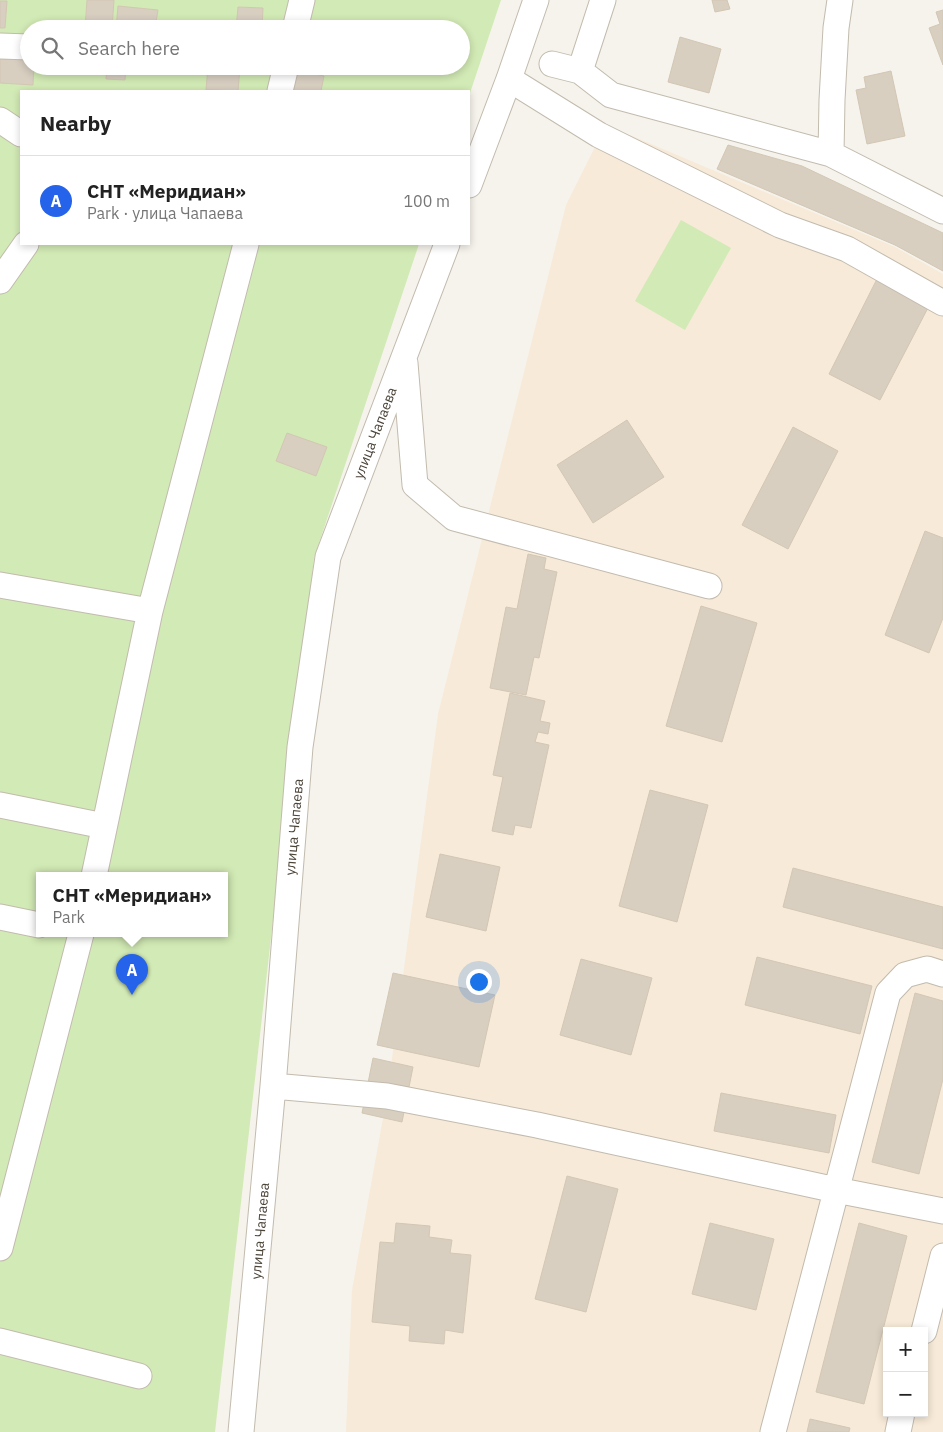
<!DOCTYPE html>
<html lang="en">
<head>
<meta charset="utf-8">
<style>
	:root { --surface:#fff; --page:#f6f6f6; --text:#222; --muted:#767676; --line:#e0e0e0; --accent:#2563eb }
	body { margin:0; font-family:"IBM Plex Sans",sans-serif; background:var(--page); color:var(--text) }
	.controls { position:absolute; right:15px; bottom:15px; display:grid; overflow:hidden; border-radius:0px; box-shadow:0 2px 8px #0003 }
	.controls button { width:45px; height:45px; display:grid; place-items:center; padding:0; border:0; border-bottom:1px solid var(--line); background:var(--surface); color:var(--text); font:25px sans-serif }
	.you { position:absolute; left:478px; top:981px; width:18px; height:18px; margin:-12px; border:4px solid #fff; border-radius:50%; background:#1a73e8; box-shadow:0 0 0 8px #1a73e833 }
	.badge { display:grid; place-items:center; width:32px; height:32px; border-radius:50%; background:var(--accent); color:#fff; font-size:16px; font-weight:700 }
	.pin { position:absolute; translate:-50% -41px; filter:drop-shadow(0 1px 2px #0008) }
	.pin::after { content:''; position:absolute; top:26px; width:18px; height:15px; background:inherit; clip-path:polygon(0 0,100% 0,50% 100%) }
	.popup { position:absolute; left:36px; top:872px; width:192px; height:65px; box-sizing:border-box; display:grid; place-content:center; border-radius:0px; background:var(--surface); filter:drop-shadow(0 1px 4px #0005); font-size:16px; white-space:nowrap; color:var(--muted) }
	.popup b { font-size:19px; color:var(--text) }
	.popup::after { content:''; position:absolute; left:50%; top:100%; margin-left:-10px; border:10px solid transparent; border-top-color:var(--surface) }
	.list { margin:0; padding:0; list-style:none }
	h2 { display:flex; justify-content:space-between; align-items:center; height:65px; margin:0; padding:0 20px; font-size:21px }
	h2 small { font-size:16px; font-weight:400; color:var(--muted) }
	.list li { display:grid; grid-template-columns:32px 1fr auto; gap:15px; align-items:center; box-sizing:border-box; height:90px; padding:0 20px; border-top:1px solid var(--line) }
	.list b { display:block; font-size:19px; white-space:nowrap }
	.list p { margin:0; font-size:16px; white-space:nowrap; color:var(--muted) }
	.list em { font-size:16px; font-style:normal; color:var(--muted) }
	.icon { flex:none; width:28px; height:28px; fill:none; stroke:currentColor; stroke-width:2; stroke-linecap:round; stroke-linejoin:round }
	.map { position:relative; flex:none; width:943px; height:1432px; overflow:hidden }
	.search { position:absolute; background:var(--surface); box-shadow:0 2px 8px #0003; left:20px; top:20px; width:450px; height:55px; display:flex; align-items:center; gap:12px; box-sizing:border-box; padding:0 18px; border-radius:28px; color:var(--muted); font-size:19px }
	.panel { position:absolute; background:var(--surface); box-shadow:0 2px 8px #0003; left:20px; top:90px; width:450px; height:155px; border-radius:0px }
	.map>svg:first-child { display:block }
</style>
</head>
<body>
<div class="map">
<svg width="943" height="1432" viewBox="0 0 943 1432">
	<rect width="100%" height="100%" fill="#f6f3ec"/>
	<!-- commercial -->
	<path fill="#f7ead8" fill-rule="evenodd" d="M606,125L895,247L943,274V1432H346L352,1290L387,1096L438,714L566,205ZM887,1331H924V1413H887Z"/>
	<!-- green -->
	<path fill="#d2eab5" fill-rule="evenodd" d="M0,0H501L469,96V91H21V244H419L314,558L215,1432H0ZM29,29H461V66H29ZM39,876H224V934H39Z
		M681,220L731,248L685,330L635,301Z"/>
	<!-- building -->
	<path fill="#d8cfc1" stroke="#d3c7b4" d="M87,0H114L112,29H85Z
		M712,0H727L730,9L715,12Z
		M0,1H7L5,28H0Z
		M118,6L158,10L155,29H116Z
		M238,7L263,8L262,29H236Z
		M943,10V65L929,28L940,24L936,12Z
		M680,37L721,49L709,93L668,82Z
		M0,52L29,53V66H34L33,85L0,83Z
		M107,66H126L125,80L106,79Z
		M208,66L240,67L238,91L206,90Z
		M292,69L324,76L321,91H287Z
		M891,71L905,136L867,144L856,90L866,88L864,77Z
		M728,145L802,166L943,233V271L895,245L717,169Z
		M878,277L930,304L880,400L829,374Z
		M627,420L664,477L593,523L557,465Z
		M793,427L838,451L788,549L742,525Z
		M287,433L327,447L316,476L276,461Z
		M925,531L943,538V618L929,653L885,635Z
		M528,554L546,558L544,569L557,572L539,658L534,657L526,695L490,688L506,607L517,609Z
		M701,606L757,623L722,742L666,726Z
		M510,693L545,701L540,721L550,723L548,734L538,732L535,742L549,745L531,828L515,825L513,835L492,831L503,777L493,775Z
		M650,790L708,805L677,922L619,906Z
		M440,854L500,867L486,931L426,917Z
		M793,868L943,907V949L783,907Z
		M757,957L872,986L860,1034L745,1005Z
		M581,959L652,978L631,1055L560,1035Z
		M393,973L495,995L479,1067L377,1045Z
		M915,993L943,1001V1079L919,1174L872,1162Z
		M373,1058L413,1067L402,1122L362,1113Z
		M721,1093L836,1115L829,1153L714,1131Z
		M567,1176L618,1189L586,1312L535,1299Z
		M396,1223L430,1226L429,1237L452,1240L450,1253L471,1255L463,1333L445,1330L444,1344L409,1341L410,1326L372,1322L380,1242L394,1243Z
		M710,1223L774,1239L756,1310L692,1294Z
		M859,1223L907,1236L864,1404L816,1392Z
		M810,1419L850,1428L849,1432H807Z"/>
	<g fill="none" stroke-linecap="round" stroke-linejoin="round">
		<defs>
			<path id="minor" d="M295,29L302,0
				M0,46L29,47
				M552,64L580,71L611,95L831,154L943,211
				M580,71L603,0
				M509,79L599,135L780,225L847,249L943,303
				M280,91L286,66
				M0,120L21,134
				M831,154L832,100L836,28L840,0
				M469,185L509,79L536,0
				M0,281L26,244
				M405,363L415,485L454,518L709,586
				M0,585L150,611
				M0,805L104,826
				M94,876L150,611L246,244
				M0,917L39,925
				M273,1086L387,1096L537,1125L836,1190L943,1211
				M0,1248L81,934
				M924,1331L943,1256
				M0,1341L139,1376
				M241,1432L273,1086L300,747L328,557L447,244
				M773,1432L888,993L905,975L927,969L943,974
				M898,1432L902,1413"/>
		</defs>
		<!-- minor casing -->
		<use href="#minor" stroke="#c2bbae" stroke-width="27"/>
		<!-- minor -->
		<use href="#minor" stroke="#fff" stroke-width="25"/>
	</g>
	<g text-anchor="middle" stroke-width="4.5" stroke-linejoin="round" paint-order="stroke">
		<!-- street labels -->
		<g font-size="14" fill="#4b4439" stroke="#fff">
			<text transform="translate(375 433) rotate(-69)" y="5">улица Чапаева</text>
			<text transform="translate(294 827) rotate(-85)" y="5">улица Чапаева</text>
			<text transform="translate(260 1231) rotate(-85)" y="5">улица Чапаева</text>
		</g>
	</g>
</svg>
<div class="controls">
<button>+</button>
<button>−</button>
</div>
<div class="you"></div>
<div class="pin badge" style="left:132px;top:995px">A</div>
<div class="popup"><b>СНТ «Меридиан»</b>Park</div>
<div class="search"><svg class="icon" aria-label="search" viewBox="0 0 24 24"><circle cx="10" cy="10" r="6"/><path d="M15 15l6 6"/></svg>Search here</div>
<section class="panel">
<h2>Nearby<small></small></h2>
<ul class="list">
<li><span class="badge">A</span><div><b>СНТ «Меридиан»</b><p>Park · улица Чапаева</p></div><em>100 m</em></li>
</ul>
</section>
</div>
</body>
</html>
